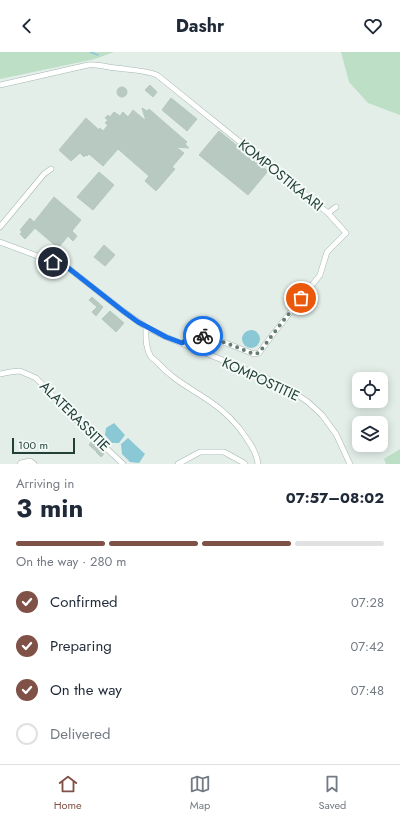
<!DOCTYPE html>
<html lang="en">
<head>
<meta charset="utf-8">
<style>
	:root { --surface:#fff; --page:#f6f6f7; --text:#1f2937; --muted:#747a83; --line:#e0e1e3; --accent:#805146 }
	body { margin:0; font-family:Jost,sans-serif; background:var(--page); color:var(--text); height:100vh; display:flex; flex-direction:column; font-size:15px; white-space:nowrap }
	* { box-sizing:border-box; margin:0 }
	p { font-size:13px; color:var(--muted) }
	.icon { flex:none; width:22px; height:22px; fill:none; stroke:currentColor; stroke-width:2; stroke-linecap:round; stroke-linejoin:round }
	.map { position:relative; height:412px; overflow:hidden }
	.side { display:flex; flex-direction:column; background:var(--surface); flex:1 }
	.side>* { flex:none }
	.tools { position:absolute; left:352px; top:320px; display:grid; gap:8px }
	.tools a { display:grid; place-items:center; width:36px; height:36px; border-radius:8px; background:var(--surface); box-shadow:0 2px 10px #0003; font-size:20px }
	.scale { position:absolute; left:12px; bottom:10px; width:63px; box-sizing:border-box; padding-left:4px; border:2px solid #224038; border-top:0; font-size:11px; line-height:14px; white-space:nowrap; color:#224038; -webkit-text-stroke:3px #f4faf7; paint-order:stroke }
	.pin { position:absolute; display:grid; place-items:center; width:34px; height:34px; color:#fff; margin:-17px; border:2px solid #fff; border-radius:50%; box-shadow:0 1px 4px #0007 }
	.courier { position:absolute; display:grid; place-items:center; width:40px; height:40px; margin:-20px; border:3px solid #1a73e8; border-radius:50%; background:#fff; color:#222; box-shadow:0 1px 5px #0007 }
	.head em { font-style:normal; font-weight:700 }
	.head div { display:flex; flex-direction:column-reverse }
	.head { display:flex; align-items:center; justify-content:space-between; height:68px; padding:0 16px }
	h1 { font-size:26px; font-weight:700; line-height:30px }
	.bar { display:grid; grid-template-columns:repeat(4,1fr); gap:6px 4px; align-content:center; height:48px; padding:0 16px }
	.bar i { height:5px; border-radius:3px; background:var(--line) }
	.bar .active { background:var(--accent) }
	.bar p { grid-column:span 4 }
	ol { padding:0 16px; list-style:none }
	li { display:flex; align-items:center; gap:12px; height:44px }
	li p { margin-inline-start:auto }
	li .icon { padding:4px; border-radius:50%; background:var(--accent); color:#fff; stroke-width:4 }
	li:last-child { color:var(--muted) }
	li i { width:22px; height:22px; border:2px solid var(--line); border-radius:50% }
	header { display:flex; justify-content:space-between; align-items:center; height:52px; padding:0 16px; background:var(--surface); font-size:18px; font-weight:700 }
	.menu { display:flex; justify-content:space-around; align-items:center; height:56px; border-top:1px solid var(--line); background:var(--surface); font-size:11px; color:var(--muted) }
	.menu a { display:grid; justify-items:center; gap:2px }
	.menu .active { color:var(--accent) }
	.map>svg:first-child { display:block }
</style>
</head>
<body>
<header><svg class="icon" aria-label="back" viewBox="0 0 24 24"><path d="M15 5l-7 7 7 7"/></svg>Dashr<svg class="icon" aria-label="heart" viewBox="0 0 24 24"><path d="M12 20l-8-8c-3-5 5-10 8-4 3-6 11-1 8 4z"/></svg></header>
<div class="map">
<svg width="400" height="412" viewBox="0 0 400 412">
	<rect width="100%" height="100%" fill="#e3eee9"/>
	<!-- green -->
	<g fill="#bcdfc6">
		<polygon points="0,0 114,0 95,7 0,27"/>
		<polygon points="341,0 400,0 400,63 368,51 349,30"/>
		<polygon points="400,397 400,412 386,412 384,407"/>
	</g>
	<!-- water -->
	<g fill="#8ac8d5">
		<circle cx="251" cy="287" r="9"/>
		<polygon points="114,371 125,383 119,391 112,391 105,383 106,376"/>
		<polygon points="128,386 145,402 139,411 130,410 122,402 121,392"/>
	</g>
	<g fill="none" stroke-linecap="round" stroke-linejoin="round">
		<!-- stream -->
		<polyline stroke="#8ac8d5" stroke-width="1.5" points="90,0 98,3"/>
	</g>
	<!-- building -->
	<g fill="#b8c9c2" stroke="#b5c8c0">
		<polygon points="150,33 157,40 153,45 145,38"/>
		<circle cx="122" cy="40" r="5"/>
		<polygon points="171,46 197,67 187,79 162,58"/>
		<polygon points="142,56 147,59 149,57 187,90 185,92 189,96 176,95 184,101 172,115 175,117 156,139 145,129 149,124 118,97 103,114 89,102 87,104 86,103 84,105 80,101 71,109 59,98 86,66 99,78 100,76 103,79 108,73 105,71 108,68 105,66 108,63 110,65 114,60 120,64 123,60 128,65 133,58 146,69"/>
		<polygon points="219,79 268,119 248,143 199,103"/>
		<polygon points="99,120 114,133 93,158 77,145"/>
		<polygon points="54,145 81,168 72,179 77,184 73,189 68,184 58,196 35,176 25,187 20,182 22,180 20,178 30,166 34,170"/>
		<polygon points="104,193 115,203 105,214 94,205"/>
		<polygon points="92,245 103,255 96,264 92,260 97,255 89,248"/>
		<polygon points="110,259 124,271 116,280 102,267"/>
		<polygon points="92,389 104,402 101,405 96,400 97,400 89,393"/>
	</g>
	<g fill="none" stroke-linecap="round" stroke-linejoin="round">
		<!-- minor casing -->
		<g stroke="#a5b6b0" stroke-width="6">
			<g id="minor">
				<path d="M0,33L88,13C98,12 106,15 116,16C130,18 144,18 157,23L328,161L346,181L327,200L320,223L270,286L259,301L254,302L226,291L200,283L191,286L182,291"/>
				<polyline points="328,161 336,155"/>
				<polyline points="0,175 44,122 51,117"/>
				<polyline points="0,190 67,215 123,259 146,275 166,285 276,330 299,344 308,350 322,363 336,382 350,412"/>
				<path d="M146,275C146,285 145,295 151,305C153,307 156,309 158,311C172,327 190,336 208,348C223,358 237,371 247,387C252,394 257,403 258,412"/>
				<polyline points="0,322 10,320 20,319 36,326 67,359 123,412"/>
				<polyline points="20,412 21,411 30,409 34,412"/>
				<polyline points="178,412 200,400 224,400 244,411 245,412"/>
			</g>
		</g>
		<!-- minor -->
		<use href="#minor" stroke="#fff" stroke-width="5"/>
	</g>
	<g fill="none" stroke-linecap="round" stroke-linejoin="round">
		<!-- done -->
		<polyline stroke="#667d76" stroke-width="4" stroke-dasharray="0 7.2" points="203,284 226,291 254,302 259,301 270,286 301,246"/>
		<!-- route -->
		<path stroke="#1a73e8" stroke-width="5" d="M53,210L67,215L123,259L138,270L166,285L182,291C188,287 195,283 203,284"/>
	</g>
	<g text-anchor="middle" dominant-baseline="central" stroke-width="4" stroke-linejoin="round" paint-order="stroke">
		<!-- street labels -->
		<g font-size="14" fill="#224038" stroke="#f4faf7">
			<text transform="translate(281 123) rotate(39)">KOMPOSTIKAARI</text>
			<text transform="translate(261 327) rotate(25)">KOMPOSTITIE</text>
			<text transform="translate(75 364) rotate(45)">ALATERASSITIE</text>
		</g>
	</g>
</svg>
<div class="tools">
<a><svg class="icon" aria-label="locate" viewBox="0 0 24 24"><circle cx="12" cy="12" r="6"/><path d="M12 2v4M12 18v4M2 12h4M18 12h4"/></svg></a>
<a><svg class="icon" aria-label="layers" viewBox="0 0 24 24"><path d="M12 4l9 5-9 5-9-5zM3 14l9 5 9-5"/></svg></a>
</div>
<div class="scale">100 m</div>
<div class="pin" style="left:301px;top:246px;background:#ea580c"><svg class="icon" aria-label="bag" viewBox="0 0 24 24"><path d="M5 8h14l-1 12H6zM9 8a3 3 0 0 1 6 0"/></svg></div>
<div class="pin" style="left:53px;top:210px;background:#1f2937"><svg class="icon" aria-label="home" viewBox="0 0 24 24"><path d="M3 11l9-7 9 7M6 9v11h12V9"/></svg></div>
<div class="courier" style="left:203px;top:284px"><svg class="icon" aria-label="bike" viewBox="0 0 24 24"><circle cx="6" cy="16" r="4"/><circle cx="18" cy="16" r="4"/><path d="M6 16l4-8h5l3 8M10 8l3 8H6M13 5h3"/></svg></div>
</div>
<section class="side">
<div class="head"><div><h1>3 min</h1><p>Arriving in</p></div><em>07:57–08:02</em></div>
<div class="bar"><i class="active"></i><i class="active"></i><i class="active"></i><i></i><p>On the way · 280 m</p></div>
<ol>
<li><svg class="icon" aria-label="check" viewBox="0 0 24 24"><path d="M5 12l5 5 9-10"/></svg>Confirmed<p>07:28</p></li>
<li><svg class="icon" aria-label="check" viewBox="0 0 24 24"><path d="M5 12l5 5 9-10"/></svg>Preparing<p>07:42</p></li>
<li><svg class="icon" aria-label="check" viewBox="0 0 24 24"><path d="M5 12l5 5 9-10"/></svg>On the way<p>07:48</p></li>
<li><i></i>Delivered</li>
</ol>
</section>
<nav class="menu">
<a class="active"><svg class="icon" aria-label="home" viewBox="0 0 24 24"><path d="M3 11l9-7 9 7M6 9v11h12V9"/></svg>Home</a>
<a><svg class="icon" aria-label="map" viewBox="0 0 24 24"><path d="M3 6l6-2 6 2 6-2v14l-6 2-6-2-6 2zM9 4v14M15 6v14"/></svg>Map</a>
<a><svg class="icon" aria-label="saved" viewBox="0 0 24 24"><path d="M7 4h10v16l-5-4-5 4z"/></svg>Saved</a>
</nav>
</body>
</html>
